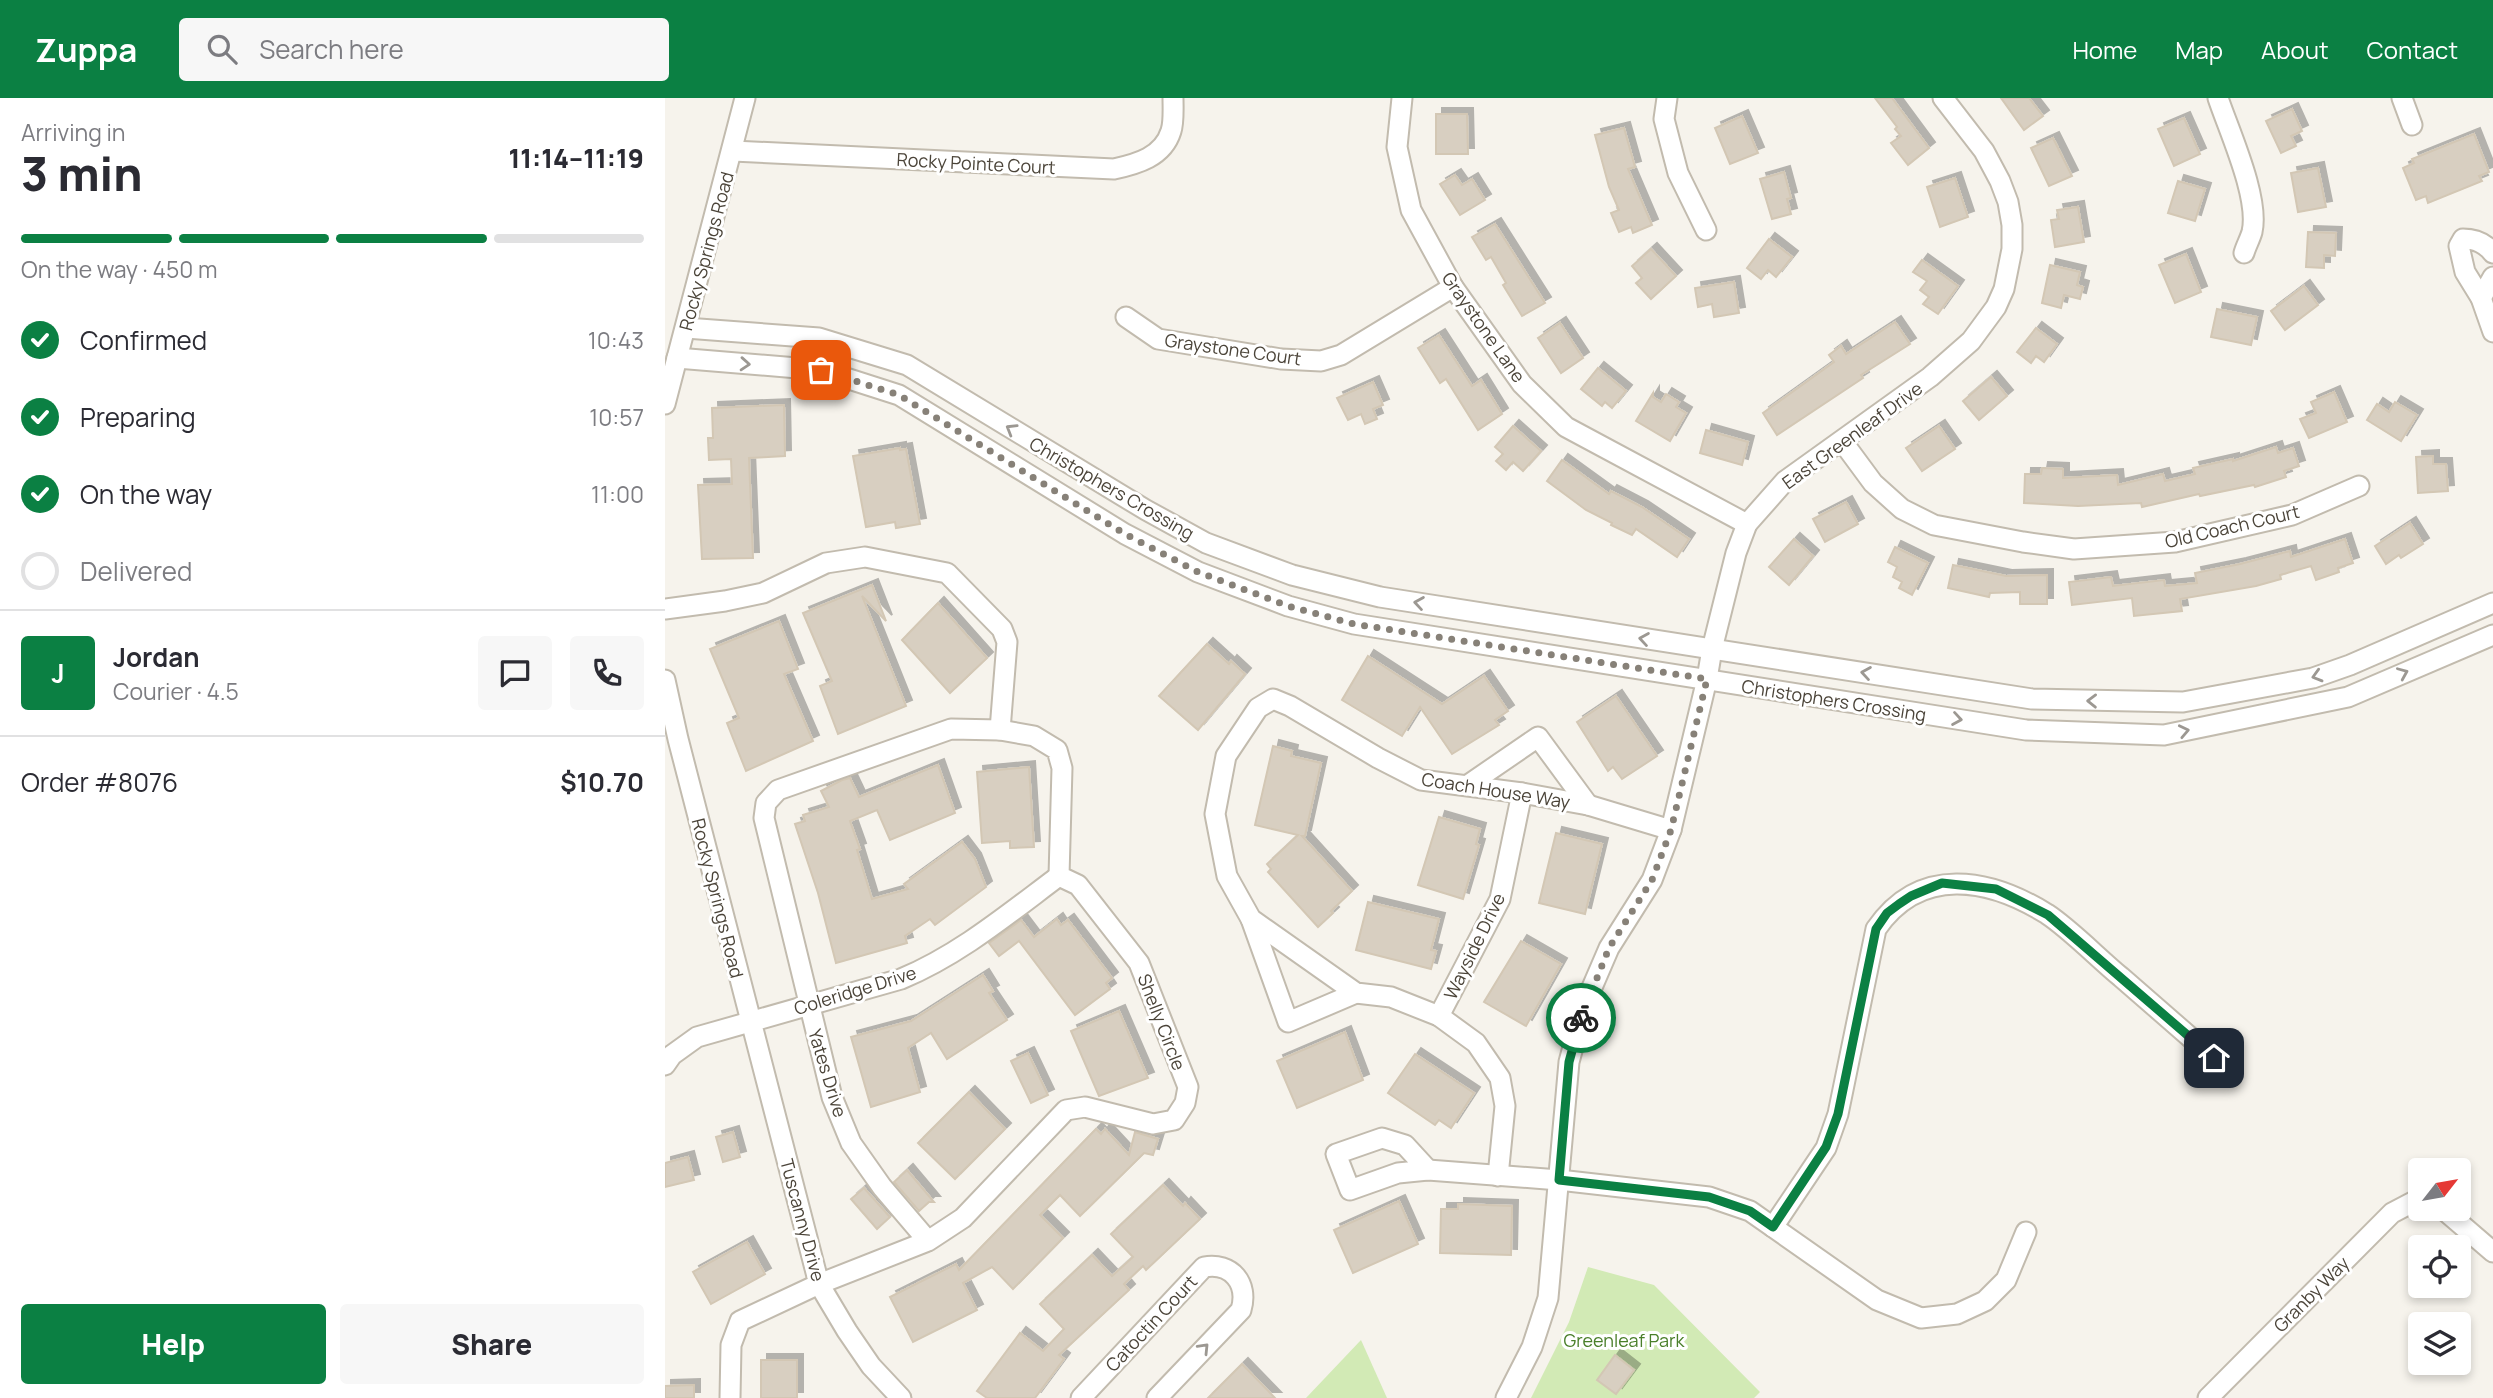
<!DOCTYPE html>
<html lang="en">
<head>
<meta charset="utf-8">
<style>
	:root { --surface:#fff; --page:#f7f7f7; --text:#2b2b33; --muted:#7c7c81; --line:#e1e1e2; --accent:#0b8043 }
	body { margin:0; font-family:Manrope,sans-serif; background:var(--page); color:var(--text); height:100vh; display:flex; flex-direction:column; font-size:26px; white-space:nowrap }
	* { box-sizing:border-box; margin:0 }
	p { font-size:23px; color:var(--muted) }
	.icon { flex:none; width:38px; height:38px; fill:none; stroke:currentColor; stroke-width:2; stroke-linecap:round; stroke-linejoin:round }
	.map { position:relative; flex:1; overflow:hidden }
	.sheet { display:flex; flex-direction:column; background:var(--surface); width:665px }
	.sheet>* { flex:none }
	.needle { width:46px; rotate:59deg }
	.buttons { position:absolute; left:1743px; top:1060px; display:grid; gap:14px }
	.buttons a { display:grid; place-items:center; width:63px; height:63px; border-radius:7px; background:var(--surface); box-shadow:0 4px 10px #0003; font-size:35px }
	.pin { position:absolute; display:grid; place-items:center; width:60px; height:60px; color:#fff; margin:-30px; border-radius:14px; box-shadow:0 4px 10px #0006 }
	.courier { position:absolute; display:grid; place-items:center; width:70px; height:70px; margin:-35px; border:5px solid #0b8043; border-radius:50%; background:#fff; color:#222; box-shadow:0 2px 9px #0007 }
	.headline em { font-style:normal; font-weight:800 }
	.headline div { display:flex; flex-direction:column-reverse }
	.headline { display:flex; align-items:center; justify-content:space-between; height:119px; padding:0 21px }
	h1 { font-size:46px; font-weight:800; line-height:52px }
	.bar { display:grid; grid-template-columns:repeat(4,1fr); gap:10px 7px; align-content:center; height:84px; padding:0 21px }
	.bar i { height:9px; border-radius:5px; background:var(--line) }
	.bar .active { background:var(--accent) }
	.bar p { grid-column:span 4 }
	.line { display:flex; align-items:center; gap:18px; padding:0 21px; border-top:2px solid var(--line) }
	.line div { flex:1 }
	.round { display:grid; place-items:center; flex:none; width:74px; height:74px; border-radius:7px; background:var(--page) }
	ol { padding:0 21px; list-style:none }
	li { display:flex; align-items:center; gap:21px; height:77px }
	li p { margin-inline-start:auto }
	li .icon { padding:7px; border-radius:50%; background:var(--accent); color:#fff; stroke-width:4 }
	li:last-child { color:var(--muted) }
	li i { width:38px; height:38px; border:4px solid var(--line); border-radius:50% }
	.button { display:flex; gap:14px; margin-top:auto; padding:14px 21px }
	.button a { flex:1; height:80px; border-radius:7px; background:var(--accent); color:#fff; font-size:28px; font-weight:800; line-height:80px; text-align:center }
	.button a+a { background:var(--page); color:var(--text) }
	header { display:flex; align-items:center; gap:42px; box-sizing:border-box; height:98px; padding:0 35px; background:var(--accent); color:#fff }
	header strong { font-size:33px }
	nav { display:flex; gap:38px; margin-inline-start:auto; font-size:24px }
	.search { width:490px; height:63px; background:var(--page); display:flex; align-items:center; gap:18px; box-sizing:border-box; padding:0 24px; border-radius:7px; color:var(--muted); font-size:26px }
	main { display:flex; flex:1; min-height:0 }
	.map>svg:first-child { display:block }
</style>
</head>
<body>
<header>
<strong>Zuppa</strong>
<div class="search"><svg class="icon" aria-label="search" viewBox="0 0 24 24"><circle cx="10" cy="10" r="6"/><path d="M15 15l6 6"/></svg>Search here</div>
<nav><a>Home</a><a>Map</a><a>About</a><a>Contact</a></nav>
</header>
<main>
<section class="sheet">
<div class="headline"><div><h1>3 min</h1><p>Arriving in</p></div><em>11:14–11:19</em></div>
<div class="bar"><i class="active"></i><i class="active"></i><i class="active"></i><i></i><p>On the way · 450 m</p></div>
<ol>
<li><svg class="icon" aria-label="check" viewBox="0 0 24 24"><path d="M5 12l5 5 9-10"/></svg>Confirmed<p>10:43</p></li>
<li><svg class="icon" aria-label="check" viewBox="0 0 24 24"><path d="M5 12l5 5 9-10"/></svg>Preparing<p>10:57</p></li>
<li><svg class="icon" aria-label="check" viewBox="0 0 24 24"><path d="M5 12l5 5 9-10"/></svg>On the way<p>11:00</p></li>
<li><i></i>Delivered</li>
</ol>
<div class="line" style="height:126px"><b class="round" style="background:var(--accent);color:#fff">J</b><div><b>Jordan</b><p>Courier · 4.5</p></div><a class="round"><svg class="icon" aria-label="chat" viewBox="0 0 24 24"><path d="M4 5h16v11H9l-5 4z"/></svg></a><a class="round"><svg class="icon" aria-label="phone" viewBox="0 0 24 24"><path d="M5 4h4l2 5-3 2q2 4 5 5l2-3 5 2v4C11 20 4 13 5 4z"/></svg></a></div>
<div class="line" style="height:91px"><div>Order #8076</div><b>$10.70</b></div>
<div class="button"><a>Help</a><a>Share</a></div>
</section>
<div class="map">
<svg width="1828" height="1300" viewBox="0 0 1828 1300">
	<defs>
		<filter id="shadow"><feDropShadow dx="6" dy="-6" stdDeviation="0" flood-color="#0004"/></filter>
	</defs>
	<rect width="100%" height="100%" fill="#f6f3ec"/>
	<!-- green -->
	<g fill="#d2eab5">
		<polygon points="923,1169 989,1187 1095,1294 1089,1300 866,1300 904,1224"/>
		<polygon points="696,1242 722,1300 641,1300"/>
	</g>
	<!-- building -->
	<g fill="#d8cfc1" stroke="#d3c7b4" stroke-width="2" filter="url(#shadow)">
		<polygon points="1210,0 1227,0 1264,50 1243,67 1226,45 1236,38 1230,31 1232,29"/>
		<polygon points="1336,0 1364,0 1378,18 1359,32"/>
		<polygon points="1627,11 1637,33 1626,38 1631,48 1616,55 1601,23"/>
		<polygon points="771,16 802,16 803,56 771,56"/>
		<polygon points="1077,18 1093,55 1065,66 1050,30"/>
		<polygon points="1519,20 1535,56 1509,68 1493,31"/>
		<polygon points="959,30 970,69 963,71 987,127 968,135 966,129 954,134 946,115 954,112 944,89 930,37"/>
		<polygon points="1809,36 1824,74 1814,78 1817,83 1763,105 1761,98 1751,102 1738,70 1749,65 1747,61"/>
		<polygon points="1388,40 1407,78 1384,88 1366,50"/>
		<polygon points="1653,70 1661,109 1633,114 1626,75"/>
		<polygon points="1119,74 1126,100 1122,101 1126,116 1107,121 1095,81"/>
		<polygon points="790,77 797,87 807,81 820,102 795,117 775,86"/>
		<polygon points="1290,80 1303,119 1275,129 1262,89"/>
		<polygon points="1513,83 1540,91 1530,123 1503,115"/>
		<polygon points="1413,109 1419,144 1390,149 1386,122 1394,121 1392,112"/>
		<polygon points="830,126 880,205 857,218 838,187 841,185 826,159 821,162 807,139"/>
		<polygon points="1643,134 1671,135 1670,158 1659,157 1659,170 1641,169"/>
		<polygon points="1104,141 1127,159 1111,179 1103,172 1096,181 1082,170"/>
		<polygon points="986,151 1011,178 986,201 971,185 977,180 967,168"/>
		<polygon points="1521,156 1536,194 1510,205 1494,167"/>
		<polygon points="1257,162 1293,188 1273,216 1258,206 1264,199 1255,192 1262,183 1248,174"/>
		<polygon points="1385,167 1415,174 1412,187 1418,189 1415,201 1399,197 1396,210 1377,205"/>
		<polygon points="1069,184 1074,215 1049,219 1047,206 1033,209 1030,190"/>
		<polygon points="1639,188 1653,207 1620,232 1606,213"/>
		<polygon points="1552,211 1592,219 1586,247 1546,239"/>
		<polygon points="1230,224 1245,246 1196,277 1198,280 1112,337 1098,315 1169,264 1164,257 1176,248 1181,256"/>
		<polygon points="895,225 918,260 896,275 873,240"/>
		<polygon points="1371,230 1392,246 1379,264 1371,258 1366,265 1352,254"/>
		<polygon points="774,237 807,288 816,282 837,316 813,332 781,281 775,285 753,250"/>
		<polygon points="933,270 961,293 947,310 940,304 937,308 916,291"/>
		<polygon points="1326,279 1342,298 1314,322 1298,303"/>
		<polygon points="708,284 718,307 708,311 712,321 700,326 696,316 683,322 672,300"/>
		<polygon points="1669,294 1682,324 1644,340 1635,321 1651,315 1646,304"/>
		<polygon points="988,295 988,299 996,304 1001,296 1014,304 1011,309 1021,315 1005,343 971,323"/>
		<polygon points="1730,304 1752,317 1736,343 1702,322 1712,306 1724,314"/>
		<polygon points="119,307 120,358 84,360 88,460 37,461 33,387 67,386 66,361 44,362 43,340 48,340 47,310"/>
		<polygon points="848,328 876,353 858,373 848,364 841,372 831,363 838,356 830,349"/>
		<polygon points="1274,328 1290,351 1257,373 1241,350"/>
		<polygon points="1041,332 1083,344 1077,367 1035,355"/>
		<polygon points="1611,349 1613,355 1628,350 1634,368 1619,373 1621,379 1590,389 1589,387 1535,398 1534,396 1477,409 1476,405 1413,408 1359,405 1360,376 1376,376 1377,370 1398,371 1398,380 1452,377 1453,387 1498,376 1500,383 1530,376 1528,370 1568,361 1568,363"/>
		<polygon points="235,350 235,352 241,351 255,426 231,430 230,424 201,429 188,358"/>
		<polygon points="1768,358 1768,366 1781,366 1783,393 1753,395 1751,359"/>
		<polygon points="897,362 944,396 946,393 977,409 1024,441 1012,459 971,431 967,437 946,427 947,425 921,412 882,383"/>
		<polygon points="1181,404 1193,426 1160,444 1148,421"/>
		<polygon points="1745,425 1758,446 1736,460 1734,457 1721,466 1710,448"/>
		<polygon points="1129,441 1148,458 1124,487 1104,469"/>
		<polygon points="1680,441 1688,465 1673,470 1674,474 1651,482 1646,468 1615,477 1616,481 1591,488 1515,501 1517,513 1469,518 1467,500 1407,507 1404,484 1446,479 1448,488 1499,482 1500,488 1532,485 1530,475 1575,466 1625,453 1626,459"/>
		<polygon points="1230,449 1263,465 1247,497 1234,490 1237,484 1228,479 1232,469 1223,464"/>
		<polygon points="1288,467 1341,478 1382,477 1382,506 1355,506 1355,494 1325,495 1324,499 1283,490"/>
		<polygon points="207,487 221,523 197,498 241,608 173,636 155,588 167,583 138,515"/>
		<polygon points="273,505 322,560 285,595 237,542"/>
		<polygon points="114,523 133,571 119,576 148,643 81,673 62,625 74,620 45,551"/>
		<polygon points="542,546 564,566 566,563 580,576 533,632 494,598"/>
		<polygon points="703,558 777,606 819,578 843,613 830,622 834,627 787,656 755,609 737,638 677,602"/>
		<polygon points="951,598 992,658 957,681 948,669 943,673 912,624"/>
		<polygon points="608,648 627,653 626,658 656,665 640,738 637,738 687,793 666,813 668,815 653,829 603,774 606,771 602,766 633,737 590,727"/>
		<polygon points="273,667 290,715 225,742 212,712 185,723 195,751 192,752 207,801 243,791 239,786 297,744 310,761 321,789 270,827 265,821 240,838 242,845 171,865 153,795 130,726 140,723 138,717 164,709 156,693 177,682 185,680 194,699"/>
		<polygon points="364,669 369,749 345,750 345,743 317,745 312,674"/>
		<polygon points="774,719 815,731 811,746 814,747 798,801 753,787"/>
		<polygon points="891,735 937,746 920,816 874,805"/>
		<polygon points="703,804 774,821 766,852 771,853 766,871 691,852"/>
		<polygon points="392,821 396,827 403,822 447,880 441,885 445,891 410,917 354,843 334,858 324,845 356,822 369,839"/>
		<polygon points="856,843 896,866 861,928 819,904"/>
		<polygon points="318,877 328,893 324,895 342,922 282,961 266,935 243,950 255,994 206,1009 186,939 246,923"/>
		<polygon points="454,913 483,980 434,998 406,933"/>
		<polygon points="680,934 698,982 632,1010 612,963"/>
		<polygon points="363,955 383,997 366,1005 346,963"/>
		<polygon points="750,956 809,995 786,1030 774,1022 770,1027 723,995"/>
		<polygon points="304,994 340,1031 290,1081 253,1045"/>
		<polygon points="431,1031 436,1036 440,1031 464,1057 470,1034 493,1041 488,1057 479,1055 415,1118 395,1097 375,1117 398,1140 348,1191 327,1169 298,1185 312,1212 248,1244 225,1199 291,1166 294,1172"/>
		<polygon points="68,1034 75,1059 58,1064 51,1039"/>
		<polygon points="23,1059 29,1082 0,1089 0,1065"/>
		<polygon points="242,1072 269,1104 264,1104 254,1113 229,1084"/>
		<polygon points="498,1087 518,1108 520,1105 535,1121 481,1172 478,1168 459,1186 464,1192 394,1257 399,1261 370,1300 322,1300 312,1293 355,1235 378,1253 399,1231 375,1206 427,1157 447,1178 468,1159 446,1136"/>
		<polygon points="199,1090 225,1119 212,1131 186,1101"/>
		<polygon points="734,1103 753,1146 688,1175 669,1132"/>
		<polygon points="793,1106 847,1108 846,1157 775,1155 776,1111 793,1111"/>
		<polygon points="82,1144 100,1176 46,1206 28,1174"/>
		<polygon points="950,1257 969,1272 951,1296 932,1282"/>
		<rect x="96" y="1262" width="36" height="38"/>
		<polygon points="577,1266 610,1300 543,1300"/>
		<polygon points="29,1287 29,1300 0,1300 0,1288"/>
	</g>
	<g fill="none" stroke-linecap="round" stroke-linejoin="round">
		<!-- minor casing -->
		<g stroke="#c2bbae" stroke-width="23">
			<g id="minor">
				<polyline points="737,0 732,49 746,112 788,189 857,286 901,329 1082,426"/>
				<polyline points="1002,0 999,21 1013,75 1041,132"/>
				<path d="M1553,0C1564,33 1595,100 1587,134C1585,141 1581,148 1579,155"/>
				<polyline points="1737,0 1747,27"/>
				<path d="M68,53L449,71C472,66 498,59 506,33C509,24 508,10 508,0"/>
				<path d="M1828,155C1820,145 1811,141 1798,141L1794,148L1800,174L1816,200L1828,234"/>
				<polyline points="1816,200 1828,179"/>
				<polyline points="461,219 493,241 616,261 656,263 676,257 788,189"/>
				<polyline points="21,230 154,240 242,267 481,412 541,445 627,477 715,499 1367,601 1518,604 1648,580 1685,567 1828,505"/>
				<polyline points="12,260 156,272 234,297 460,436 533,474 623,508 689,526 1361,632 1499,637 1683,599 1828,537"/>
				<polyline points="0,306 80,0"/>
				<polyline points="1177,343 1208,385 1237,411 1269,427 1358,444 1409,451 1510,444 1627,417 1694,388"/>
				<polyline points="0,511 60,503 98,495 161,465 200,459 282,475 337,531 342,544 335,632"/>
				<polyline points="0,582 13,641 154,1186 182,1233 206,1268 236,1300"/>
				<polyline points="803,687 873,639 923,707"/>
				<polyline points="586,821 623,924 691,895"/>
				<polyline points="774,918 835,801 857,695"/>
				<path d="M0,967L7,957L32,939L236,881C294,857 343,816 394,778"/>
				<polygon points="717,1040 740,1047 763,1072 733,1075 685,1092 671,1056"/>
				<polyline points="763,1072 894,1082 1044,1099 1085,1113 1212,1202 1256,1220 1292,1216 1320,1203 1341,1182 1361,1134"/>
				<polyline points="833,1078 840,1008 835,980 811,945 774,918 726,899 691,895 586,821 562,778 550,716 561,658 593,610 608,601 625,608 713,660 756,682 857,695 923,707 1006,732"/>
				<polyline points="1778,1111 1828,1154"/>
				<path d="M1108,1129L1161,1050L1173,1016L1211,831C1255,767 1324,780 1382,816C1405,831 1434,861 1456,879C1487,906 1518,933 1549,960"/>
				<polyline points="65,1300 66,1247 75,1223 154,1186 263,1143 298,1120 401,1012 420,1009 488,1026 509,1022 520,1005 523,989 474,865 413,787 394,778 397,670 392,652 369,638 335,632 286,631 113,692 101,705 99,720 167,999 186,1045 217,1089 263,1143"/>
				<path d="M416,1300L539,1169C566,1164 584,1185 576,1212L492,1300"/>
				<polyline points="841,1300 867,1249 883,1200 904,964 919,908 944,850 987,782 1006,732 1042,581 1047,551 1071,455 1082,426 1120,383 1265,279 1306,243 1331,209 1339,191 1347,151 1347,127 1343,104 1335,83 1319,53 1278,0"/>
				<polyline points="1543,1300 1727,1115 1748,1104 1755,1105"/>
			</g>
		</g>
		<!-- minor -->
		<use href="#minor" stroke="#fff" stroke-width="19"/>
	</g>
	<!-- one-way arrows -->
	<defs><path id="oneway-chevron" d="M-2-3.5L2.5 0L-2 3.5" fill="none" stroke-width="1.6" stroke-linecap="round" stroke-linejoin="round" transform="scale(1.75)"/></defs>
	<g stroke="#9c9892">
		<use href="#oneway-chevron" transform="translate(80 266) rotate(4)"/>
		<use href="#oneway-chevron" transform="translate(346 331) rotate(-149)"/>
		<use href="#oneway-chevron" transform="translate(754 505) rotate(-171)"/>
		<use href="#oneway-chevron" transform="translate(979 541) rotate(-171)"/>
		<use href="#oneway-chevron" transform="translate(1201 575) rotate(-171)"/>
		<use href="#oneway-chevron" transform="translate(1738 575) rotate(-23)"/>
		<use href="#oneway-chevron" transform="translate(1652 578) rotate(164)"/>
		<use href="#oneway-chevron" transform="translate(1427 603) rotate(-179)"/>
		<use href="#oneway-chevron" transform="translate(1292 621) rotate(9)"/>
		<use href="#oneway-chevron" transform="translate(1519 633) rotate(-12)"/>
		<use href="#oneway-chevron" transform="translate(539 1250) rotate(-46)"/>
	</g>
	<g fill="none" stroke-linecap="round" stroke-linejoin="round">
		<!-- done -->
		<polyline stroke="#878178" stroke-width="7" stroke-dasharray="0 12.6" points="156,272 234,297 460,436 533,474 623,508 689,526 1042,581 1006,732 987,782 944,850 916,920"/>
		<!-- route -->
		<polyline stroke="#0b8043" stroke-width="9" points="916,920 904,964 894,1082 1044,1099 1085,1113 1108,1129 1161,1049 1173,1016 1211,831 1222,815 1234,806 1246,798 1277,785 1331,791 1383,817 1549,960"/>
	</g>
	<g text-anchor="middle" dominant-baseline="central" stroke-width="6" stroke-linejoin="round" paint-order="stroke">
		<!-- street labels -->
		<g font-size="18" fill="#4b4439" stroke="#fff">
			<text transform="translate(311 65) rotate(3)">Rocky Pointe Court</text>
			<text transform="translate(41 153) rotate(-75)">Rocky Springs Road</text>
			<text transform="translate(819 229) rotate(55)">Graystone Lane</text>
			<text transform="translate(568 251) rotate(8)">Graystone Court</text>
			<text transform="translate(1187 337) rotate(-36)">East Greenleaf Drive</text>
			<text transform="translate(447 390) rotate(30)">Christophers Crossing</text>
			<text transform="translate(1567 428) rotate(-13)">Old Coach Court</text>
			<text transform="translate(1169 602) rotate(9)">Christophers Crossing</text>
			<text transform="translate(831 692) rotate(9)">Coach House Way</text>
			<text transform="translate(53 800) rotate(76)">Rocky Springs Road</text>
			<text transform="translate(809 848) rotate(-64)">Wayside Drive</text>
			<text transform="translate(190 892) rotate(-17)">Coleridge Drive</text>
			<text transform="translate(497 924) rotate(69)">Shelly Circle</text>
			<text transform="translate(163 975) rotate(73)">Yates Drive</text>
			<text transform="translate(138 1122) rotate(75)">Tuscanny Drive</text>
			<text transform="translate(1646 1196) rotate(-45)">Granby Way</text>
			<text transform="translate(486 1225) rotate(-47)">Catoctin Court</text>
		</g>
		<!-- park labels -->
		<g font-size="18" fill="#4a7f2a" stroke="#fff">
			<text x="959" y="1242">Greenleaf Park</text>
		</g>
	</g>
</svg>
<div class="buttons">
<a><svg class="needle" viewBox="-14 -14 28 28"><path d="M0-13l5 13h-10z" fill="#e53935"/><path d="M0 13l5-13h-10z" fill="#7c7c81"/></svg></a>
<a><svg class="icon" aria-label="locate" viewBox="0 0 24 24"><circle cx="12" cy="12" r="6"/><path d="M12 2v4M12 18v4M2 12h4M18 12h4"/></svg></a>
<a><svg class="icon" aria-label="layers" viewBox="0 0 24 24"><path d="M12 4l9 5-9 5-9-5zM3 14l9 5 9-5"/></svg></a>
</div>
<div class="pin" style="left:156px;top:272px;background:#ea580c"><svg class="icon" aria-label="bag" viewBox="0 0 24 24"><path d="M5 8h14l-1 12H6zM9 8a3 3 0 0 1 6 0"/></svg></div>
<div class="pin" style="left:1549px;top:960px;background:#1f2937"><svg class="icon" aria-label="home" viewBox="0 0 24 24"><path d="M3 11l9-7 9 7M6 9v11h12V9"/></svg></div>
<div class="courier" style="left:916px;top:920px"><svg class="icon" aria-label="bike" viewBox="0 0 24 24"><circle cx="6" cy="16" r="4"/><circle cx="18" cy="16" r="4"/><path d="M6 16l4-8h5l3 8M10 8l3 8H6M13 5h3"/></svg></div>
</div>
</main>
</body>
</html>
